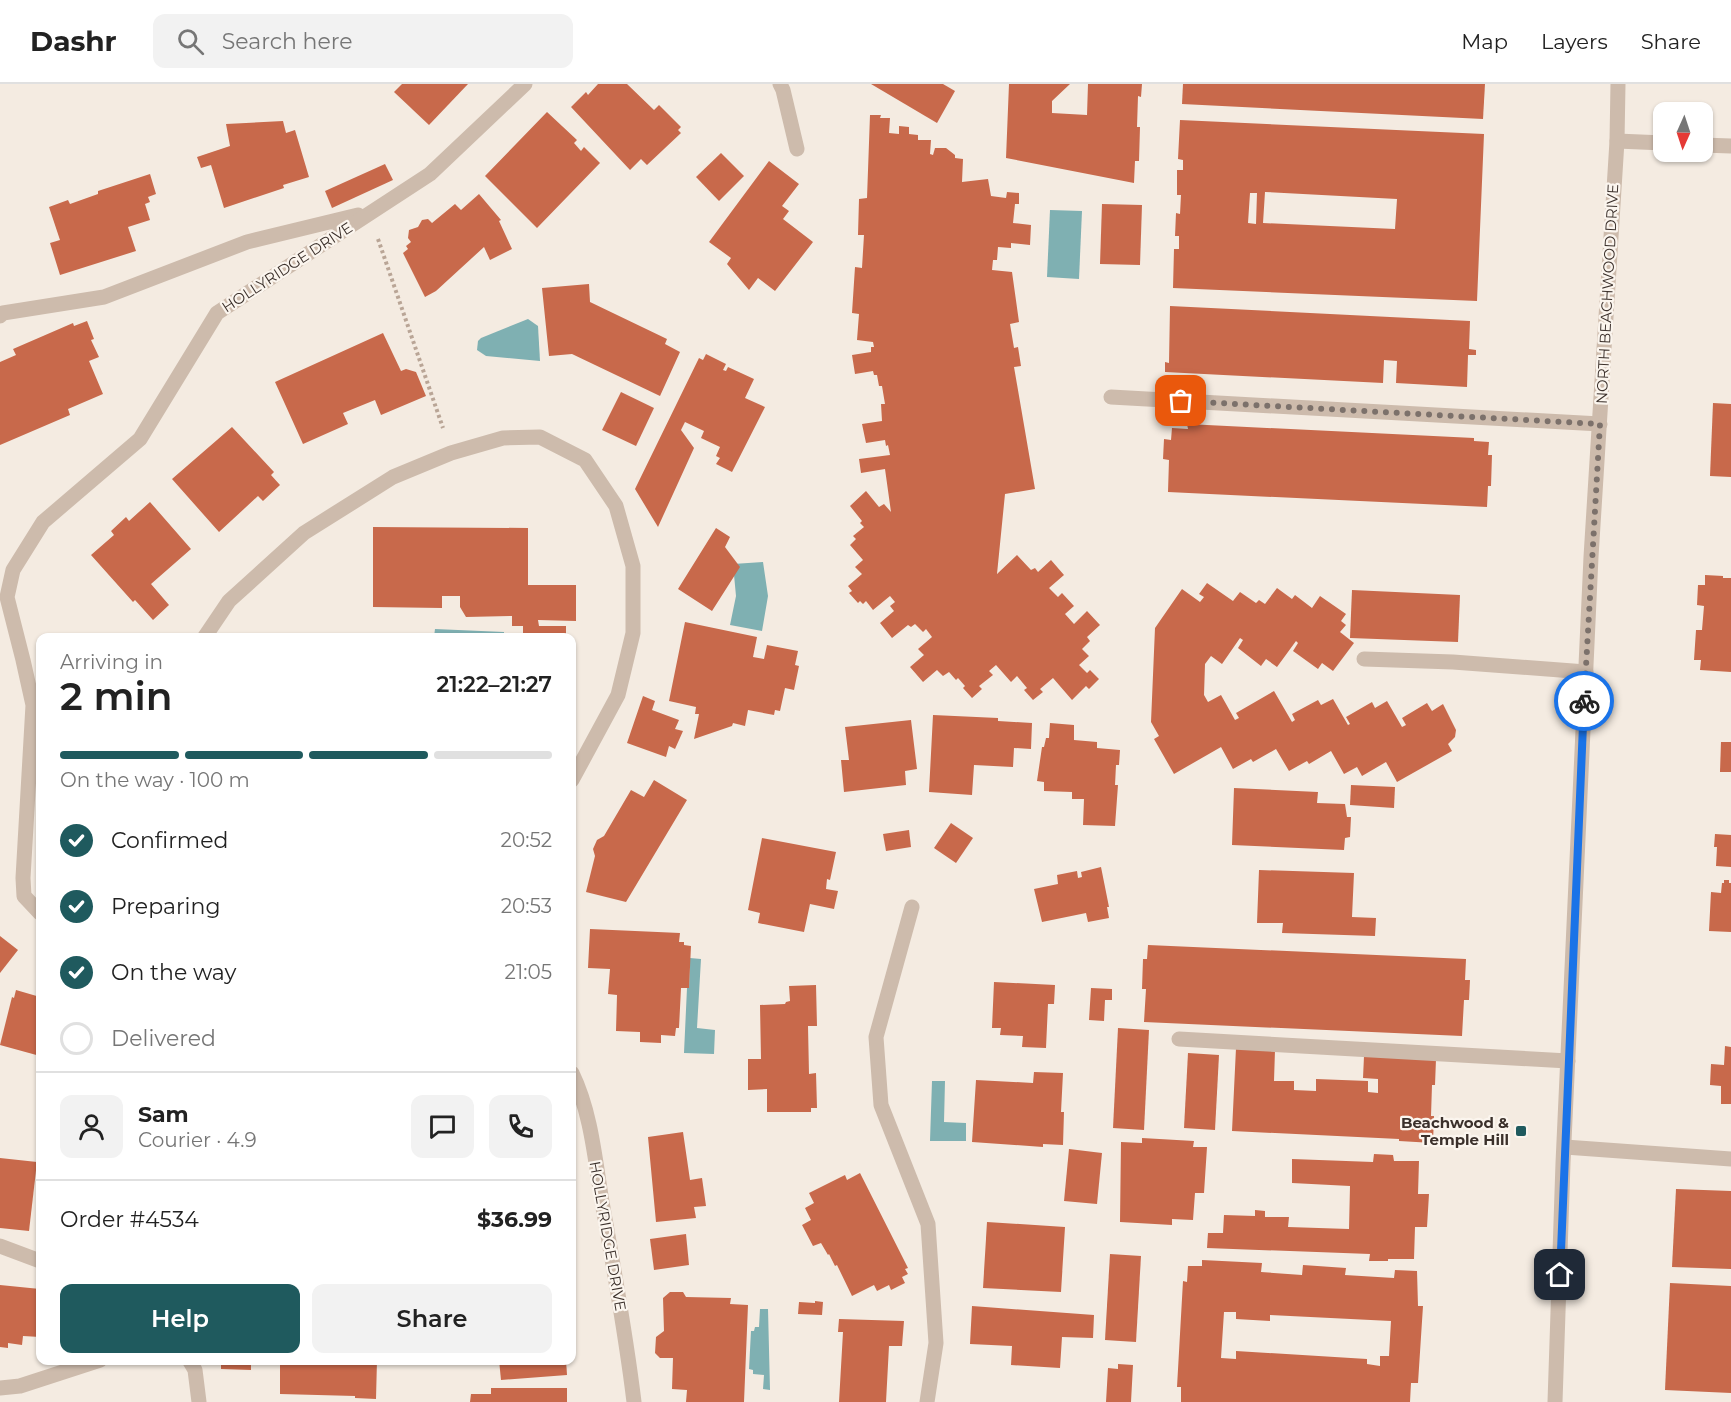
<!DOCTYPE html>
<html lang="en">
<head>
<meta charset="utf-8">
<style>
	:root { --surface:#fff; --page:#f2f2f2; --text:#222; --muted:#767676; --line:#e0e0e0; --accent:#1f5a5e }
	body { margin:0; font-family:Montserrat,sans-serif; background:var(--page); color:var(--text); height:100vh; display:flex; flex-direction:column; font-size:22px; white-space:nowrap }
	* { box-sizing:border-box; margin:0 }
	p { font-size:20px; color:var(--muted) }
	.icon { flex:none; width:33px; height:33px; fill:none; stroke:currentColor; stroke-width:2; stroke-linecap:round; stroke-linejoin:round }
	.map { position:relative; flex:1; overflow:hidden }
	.details { position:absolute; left:36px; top:549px; width:540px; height:732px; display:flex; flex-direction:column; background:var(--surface); border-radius:12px; box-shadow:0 2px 4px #0004 }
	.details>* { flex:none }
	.needle { width:39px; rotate:183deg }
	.fabs { position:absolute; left:1653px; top:18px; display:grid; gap:12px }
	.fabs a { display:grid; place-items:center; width:60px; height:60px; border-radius:12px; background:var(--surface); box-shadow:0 2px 4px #0004; font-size:30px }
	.pin { position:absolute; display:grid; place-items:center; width:51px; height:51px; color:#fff; margin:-26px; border-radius:12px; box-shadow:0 3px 9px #0006 }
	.courier { position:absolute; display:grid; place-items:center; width:60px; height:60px; margin:-30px; border:4px solid #1a73e8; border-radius:50%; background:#fff; color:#222; box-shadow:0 2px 8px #0007 }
	.overview em { font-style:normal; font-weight:600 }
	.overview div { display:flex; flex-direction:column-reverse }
	.overview { display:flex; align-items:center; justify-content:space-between; height:102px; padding:0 24px }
	h1 { font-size:39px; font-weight:600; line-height:45px }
	.bar { display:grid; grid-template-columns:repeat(4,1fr); gap:9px 6px; align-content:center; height:72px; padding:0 24px }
	.bar i { height:8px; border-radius:4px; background:var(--line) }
	.bar .selected { background:var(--accent) }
	.bar p { grid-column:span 4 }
	.line { display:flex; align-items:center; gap:15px; padding:0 24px; border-top:2px solid var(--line) }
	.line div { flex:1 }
	.round { display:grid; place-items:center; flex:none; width:63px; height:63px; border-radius:12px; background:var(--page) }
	ol { padding:0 24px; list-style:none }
	li { display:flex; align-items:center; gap:18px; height:66px }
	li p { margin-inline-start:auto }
	li .icon { padding:6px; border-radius:50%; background:var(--accent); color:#fff; stroke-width:4 }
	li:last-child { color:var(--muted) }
	li i { width:33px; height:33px; border:3px solid var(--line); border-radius:50% }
	.button { display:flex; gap:12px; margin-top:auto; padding:12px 24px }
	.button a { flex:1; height:69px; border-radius:12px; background:var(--accent); color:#fff; font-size:24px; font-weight:600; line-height:69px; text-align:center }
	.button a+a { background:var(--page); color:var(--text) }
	header { display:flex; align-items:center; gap:36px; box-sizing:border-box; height:84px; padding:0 30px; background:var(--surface); border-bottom:2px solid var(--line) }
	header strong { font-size:28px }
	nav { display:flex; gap:33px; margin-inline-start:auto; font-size:21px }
	.search { width:420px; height:54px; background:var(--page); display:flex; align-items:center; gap:15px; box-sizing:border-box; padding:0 21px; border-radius:12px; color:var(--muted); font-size:22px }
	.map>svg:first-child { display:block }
</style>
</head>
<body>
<header>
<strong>Dashr</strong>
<div class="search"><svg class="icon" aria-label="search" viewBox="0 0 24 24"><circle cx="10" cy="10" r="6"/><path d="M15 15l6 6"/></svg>Search here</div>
<nav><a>Map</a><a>Layers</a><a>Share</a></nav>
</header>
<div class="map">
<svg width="1731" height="1318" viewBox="0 0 1731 1318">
	<rect width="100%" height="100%" fill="#f4ebe1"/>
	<!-- water -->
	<g fill="#7fb0b2">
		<polygon points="1050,126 1082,127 1079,195 1047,193"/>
		<polygon points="528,235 538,242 540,277 486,272 477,266 478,257 481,254"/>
		<polygon points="763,478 768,512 762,547 730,541 736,512 733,480"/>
		<polygon points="435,545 504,548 504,553 434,553"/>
		<polygon points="690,874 701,875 697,944 715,946 714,970 684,969 687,904 689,904"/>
		<polygon points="932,997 945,997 944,1038 966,1039 966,1057 930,1057"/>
		<polygon points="760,1225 768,1225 770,1306 763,1305 764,1291 753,1290 753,1286 749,1285 751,1247 754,1247 755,1243 759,1243"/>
	</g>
	<!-- building -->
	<g fill="#c8694b" fill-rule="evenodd">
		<polygon points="402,0 468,0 429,41 394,8"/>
		<polygon points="598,0 627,0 654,26 659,21 681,43 678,46 681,49 647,81 641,75 630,86 571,23 586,8 588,11"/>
		<polygon points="871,0 943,0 955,7 937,39"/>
		<polygon points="1009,0 1070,0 1052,17 1052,29 1087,31 1088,0 1142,0 1141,13 1138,12 1137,43 1140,43 1139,77 1135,77 1134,99 1006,74"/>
		<polygon points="1183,0 1485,0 1483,35 1182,20"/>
		<polygon points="547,28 577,56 574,59 581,67 584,63 600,79 537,144 485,92"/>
		<polygon points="870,31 881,31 880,34 890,34 889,49 899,50 899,42 909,43 909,50 918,51 918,56 931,56 930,70 933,71 935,64 946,64 955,71 955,74 963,75 962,98 988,95 991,112 1006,114 1007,108 1019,109 1019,120 1015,120 1013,139 1031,141 1030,161 1011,159 1011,164 998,163 997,176 993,176 992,186 1012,188 1019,238 1010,240 1014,264 1018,263 1021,282 1014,283 1035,405 1005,410 997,490 1017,471 1031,486 1035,484 1038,488 1051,476 1064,491 1049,504 1058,513 1062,509 1074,522 1065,530 1074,540 1087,527 1100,541 1087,553 1090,557 1082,565 1089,572 1079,581 1087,589 1090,586 1099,595 1089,605 1086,602 1072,616 1053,594 1040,605 1043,608 1033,616 1024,606 1027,604 1017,592 1011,598 996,581 989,587 993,591 979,602 982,605 972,614 963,604 965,602 958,594 956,596 949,588 943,592 937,586 923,598 910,583 924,571 918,565 932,553 926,545 923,548 915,540 911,543 908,541 892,554 880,539 894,527 890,522 895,518 890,512 873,526 866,517 863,520 860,517 858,519 849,509 852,507 848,502 862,490 855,483 863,476 850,461 856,455 853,452 864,443 860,439 862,437 850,422 866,407 879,423 884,420 891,428 885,385 861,389 859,375 890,371 888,361 886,362 885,356 866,359 862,340 882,337 881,320 885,320 882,302 879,302 877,291 874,291 873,287 855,290 852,271 871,268 871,263 874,263 873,258 857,256 859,230 852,229 855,183 862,184 864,151 858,151 859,115 867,114"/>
		<path d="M1180,36L1484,50L1477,217L1173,204L1174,165H1179V152H1175L1176,129L1180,130L1181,111H1177V86H1183V76L1178,75ZM1265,108L1397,115L1395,145L1263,139ZM1250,109H1257L1256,140L1248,139Z"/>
		<polygon points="283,37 286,49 295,46 309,93 283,101 284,104 224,124 211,81 201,84 197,73 230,62 226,40"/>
		<polygon points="721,69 744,92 719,117 696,93"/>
		<polygon points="769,77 799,100 782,122 789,127 783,135 813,158 775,207 758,194 749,206 727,180 731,174 709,158"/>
		<polygon points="385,80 393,96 332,124 325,107"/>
		<polygon points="150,90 156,110 148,113 150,118 145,120 150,136 128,143 136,167 60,191 50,159 60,156 49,123 68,116 70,120 98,110 98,107"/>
		<polygon points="479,110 501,136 499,137 512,165 490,176 484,163 436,207 425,213 403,169 408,165 406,162 411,158 408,154 409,146 418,143 422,136 428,135 432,139 455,120 461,126"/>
		<polygon points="1102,120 1142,121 1140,181 1100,180"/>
		<polygon points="589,200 590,218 667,255 665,260 680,268 660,312 572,270 549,272 542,204"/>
		<polygon points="1170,222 1470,237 1469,265 1476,266 1476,271 1468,271 1467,303 1396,299 1397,277 1384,276 1383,299 1165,288 1165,278 1169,279"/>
		<polygon points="87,237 94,255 91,256 99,273 89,277 103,310 68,325 70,331 0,361 0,278 16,271 13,265 73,239 74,242"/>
		<polygon points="383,249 401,287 406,285 416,288 426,312 381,331 375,316 343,329 348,340 303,360 275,298"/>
		<polygon points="706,270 726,280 723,286 726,287 728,283 754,295 745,314 765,323 732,388 716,380 720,374 716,372 720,363 701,354 704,347 685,338 681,346 694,364 658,443 635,405 699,274 703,276"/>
		<polygon points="621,308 654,324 636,362 602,346"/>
		<polygon points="1713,319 1731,320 1731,393 1710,392"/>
		<polygon points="1187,340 1474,354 1474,357 1489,358 1488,371 1492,371 1491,402 1488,402 1487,423 1168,408 1169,376 1163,375 1164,355 1171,356 1172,344 1188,345"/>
		<polygon points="232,343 274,388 271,391 280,401 263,417 258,412 219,448 172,395"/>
		<polygon points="150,418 191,465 151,500 169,521 153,536 135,516 133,518 91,471 114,451 111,447 126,433 129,437"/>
		<polygon points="373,443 528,444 528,501 576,501 576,537 538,536 539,542 566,542 566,554 523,554 523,542 512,542 512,532 466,533 460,523 460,512 442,512 442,524 373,523"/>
		<polygon points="716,444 730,453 725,463 740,483 712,527 678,505"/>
		<polygon points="1705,491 1723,492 1723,494 1731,494 1731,588 1700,586 1701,576 1694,576 1696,546 1702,546 1704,522 1697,521 1698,501 1705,501"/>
		<polygon points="1207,499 1233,517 1240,508 1256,519 1259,516 1265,520 1277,504 1292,515 1295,511 1312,524 1320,512 1346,530 1341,537 1346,541 1340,548 1354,559 1333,587 1322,579 1318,585 1293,567 1298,559 1296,557 1277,583 1266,575 1261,582 1238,564 1243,556 1240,554 1222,580 1211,572 1205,580 1204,611 1208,618 1221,611 1235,636 1239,634 1236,629 1274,607 1292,638 1295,636 1292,630 1318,616 1321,621 1333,615 1348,641 1350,640 1346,633 1372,618 1375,624 1387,617 1402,643 1406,641 1402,634 1427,619 1432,627 1443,620 1456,646 1455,653 1448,660 1452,667 1397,698 1386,678 1362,692 1357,683 1344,690 1331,667 1309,680 1307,677 1289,687 1276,665 1253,678 1251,675 1233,685 1221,663 1174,690 1154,655 1159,652 1151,638 1155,544 1182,505 1200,518 1204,513 1199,510"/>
		<polygon points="1352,506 1460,511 1458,558 1350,554"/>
		<polygon points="685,538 757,553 753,573 764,575 767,561 798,567 795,581 799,582 794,606 785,604 780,627 775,626 774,631 748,626 745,642 733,639 732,642 694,655 699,630 695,630 696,623 669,617"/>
		<polygon points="643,612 655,617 652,626 679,636 675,645 683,647 675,665 669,662 666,673 627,659"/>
		<polygon points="933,631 998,634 998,637 1032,639 1031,665 1014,664 1013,683 974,681 972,711 929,708"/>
		<polygon points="911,636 917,685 905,687 906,701 844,708 841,676 849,676 845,643"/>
		<polygon points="1050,639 1074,641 1074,656 1097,658 1097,664 1120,666 1119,681 1116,681 1115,701 1118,701 1115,742 1083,741 1084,715 1072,715 1072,708 1044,707 1044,698 1037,697 1042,663 1044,663 1046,654 1049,654"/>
		<polygon points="1721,658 1731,658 1731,688 1720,688"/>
		<polygon points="654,696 687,716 626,818 586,808 595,772 593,765 597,756 604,752 631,706 644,713"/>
		<polygon points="1351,701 1395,703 1394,724 1350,721"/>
		<polygon points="1234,704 1318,708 1317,719 1345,720 1347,733 1351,733 1350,753 1345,754 1344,766 1232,761"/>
		<polygon points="951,739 973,754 956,779 934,764"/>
		<polygon points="909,746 911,763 886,767 883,750"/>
		<polygon points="1715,750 1731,751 1731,783 1716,782 1717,763 1714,763"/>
		<polygon points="762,754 836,768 830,796 827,795 826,805 838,807 834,825 810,820 804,848 758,839 760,829 748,826"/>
		<polygon points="1101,783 1109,823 1107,823 1109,834 1088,838 1086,829 1042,838 1034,805 1058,800 1057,791 1077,787 1078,794 1082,793 1081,788"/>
		<polygon points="1259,786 1354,789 1352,833 1376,834 1375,852 1282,849 1283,839 1257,839"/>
		<polygon points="1724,796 1729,796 1729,799 1731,799 1731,848 1709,847 1711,808 1721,809 1722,799 1724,799"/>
		<polygon points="590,845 680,849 679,858 684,858 684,861 691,862 689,904 681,904 679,944 676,944 675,952 661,951 661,959 640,958 640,948 616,947 617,911 608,910 610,885 588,884"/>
		<polygon points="0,852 18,866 0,889"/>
		<polygon points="1148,861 1466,875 1465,896 1470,896 1469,916 1464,916 1462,952 1144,938 1146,905 1142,905 1143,875 1147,875"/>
		<polygon points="994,898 1055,901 1054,920 1048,920 1046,964 1022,963 1023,952 1000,951 1001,944 992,944"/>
		<polygon points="816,901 817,942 808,942 809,990 816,989 817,1024 811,1024 811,1028 767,1028 767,1005 748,1006 748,975 761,975 760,921 785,920 786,918 790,917 789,902"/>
		<polygon points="1091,904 1112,905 1112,916 1105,916 1104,937 1089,936"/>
		<polygon points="16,906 40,913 40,972 0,961 12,913 14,914"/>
		<polygon points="1118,944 1149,946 1144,1046 1113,1044"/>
		<polygon points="1725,962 1731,963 1731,1020 1721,1020 1721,1002 1710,1001 1711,980 1724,981"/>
		<polygon points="1236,964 1275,966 1274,997 1294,997 1294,1006 1316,1007 1316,995 1368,997 1368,1008 1378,1009 1378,995 1363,994 1364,972 1436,975 1435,1001 1432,1001 1431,1032 1434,1032 1433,1059 1399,1057 1399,1055 1232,1047"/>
		<polygon points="1188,969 1219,971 1215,1046 1184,1044"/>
		<polygon points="1034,988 1063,989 1061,1028 1064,1028 1063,1061 1043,1060 1043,1063 972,1058 976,996 1033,999"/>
		<polygon points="683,1048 690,1096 702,1094 706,1122 694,1123 696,1134 656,1138 648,1053"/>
		<polygon points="1142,1054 1194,1057 1193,1063 1207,1063 1204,1109 1195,1109 1193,1136 1172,1135 1172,1141 1120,1138 1121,1058 1142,1059"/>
		<polygon points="1069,1065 1102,1069 1097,1120 1064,1117"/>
		<polygon points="1374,1070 1393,1071 1394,1077 1419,1077 1418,1110 1429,1110 1427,1143 1415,1143 1414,1175 1388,1175 1388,1177 1369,1177 1370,1170 1207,1164 1208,1149 1223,1149 1224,1131 1255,1132 1255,1126 1265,1127 1265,1133 1289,1133 1288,1143 1349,1145 1350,1102 1292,1099 1292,1075 1373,1078"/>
		<polygon points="0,1074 37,1078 29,1147 0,1144"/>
		<polygon points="860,1089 908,1184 905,1185 908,1190 902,1193 905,1199 891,1206 889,1201 877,1207 874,1201 852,1212 837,1181 835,1182 829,1170 828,1171 821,1159 813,1162 802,1141 811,1136 805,1124 814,1119 809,1109 845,1091 847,1096"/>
		<polygon points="1676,1105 1731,1107 1731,1185 1672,1183"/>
		<polygon points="987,1138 1065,1143 1061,1208 983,1204"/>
		<polygon points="686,1150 689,1181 654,1186 650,1155"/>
		<polygon points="1110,1170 1141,1172 1136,1258 1105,1256"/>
		<path d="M1202,1176L1262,1179L1261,1188L1302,1191L1303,1181L1346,1184L1345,1191L1394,1194L1395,1186L1417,1187L1418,1222H1423L1418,1299H1411L1410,1318H1181V1303H1177L1183,1197L1187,1198L1188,1182H1202ZM1224,1228H1236V1235L1270,1237V1231L1391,1237L1389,1272H1380V1282L1367,1280V1275L1236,1267V1275L1221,1274Z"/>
		<polygon points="1670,1199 1731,1202 1731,1309 1665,1306"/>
		<polygon points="0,1201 40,1205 40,1253 23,1252 22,1261 8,1259 8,1264 0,1263"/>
		<polygon points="670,1208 683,1208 686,1213 731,1214 730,1220 748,1221 744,1318 686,1318 687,1306 672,1305 673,1274 660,1274 655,1269 656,1253 664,1247 663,1214"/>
		<polygon points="815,1217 823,1218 822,1231 798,1230 799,1218 815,1219"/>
		<polygon points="972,1222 1094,1231 1093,1254 1062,1253 1060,1284 1011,1281 1012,1262 970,1260"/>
		<polygon points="839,1235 904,1237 902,1262 889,1262 886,1318 839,1318 843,1248 838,1248"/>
		<polygon points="221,1276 251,1276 251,1286 221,1285"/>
		<polygon points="315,1276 377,1276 376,1315 355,1314 355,1312 280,1310 280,1279 315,1280"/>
		<polygon points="499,1276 566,1276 567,1291 501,1296"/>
		<polygon points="1118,1280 1133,1281 1131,1318 1106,1318 1108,1284 1118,1285"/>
		<polygon points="491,1304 567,1304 567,1318 470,1318 471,1310 491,1310"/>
	</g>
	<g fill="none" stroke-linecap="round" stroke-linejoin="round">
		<!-- path -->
		<polyline stroke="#b9a596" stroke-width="4" stroke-dasharray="3 3" stroke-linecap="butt" points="378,155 443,344"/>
		<!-- minor -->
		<g stroke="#cdbbac" stroke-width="15">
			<polyline points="780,0 783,6 797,65"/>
			<polyline points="1617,57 1664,59"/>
			<polyline points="1702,61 1731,62"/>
			<polyline points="0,232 3,229 104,213 247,158 358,131"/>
			<polyline points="1111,313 1600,340"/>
			<polyline points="204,554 229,517 304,449 393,393 451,369 503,354 540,353 585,376 616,422 633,482 633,549 618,611 572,696"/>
			<polyline points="1364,575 1453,578 1586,588"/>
			<polyline points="912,823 876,953 881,1021 928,1140 936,1259 927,1318"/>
			<polyline points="40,829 24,812 23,794 33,621 23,576 7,513 13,486 43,438 140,355 217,229 430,90 525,0"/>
			<polyline points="1179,955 1568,977"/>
			<path d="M572,989C591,1028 595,1075 602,1118C614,1185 626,1251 634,1318"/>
			<polyline points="1565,1063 1731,1075"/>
			<polyline points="0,1162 40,1177"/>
			<polyline points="189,1276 195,1286 199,1318"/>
			<polyline points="0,1304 20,1302 100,1276"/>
			<polyline points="1555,1318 1563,1079 1591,473 1617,57 1618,0"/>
		</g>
	</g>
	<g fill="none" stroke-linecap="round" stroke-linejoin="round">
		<!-- done -->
		<polyline stroke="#7c716b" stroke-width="6" stroke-dasharray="0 10.8" points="1181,317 1600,340 1584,617"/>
		<!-- route -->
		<polyline stroke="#1a73e8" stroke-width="8" points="1560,1191 1584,617"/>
	</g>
	<!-- markers -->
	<rect fill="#1f5a5e" stroke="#fbf5ee" stroke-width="2" x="1515" y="1041" width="12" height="12" rx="3"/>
	<g text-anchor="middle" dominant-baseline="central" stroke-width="4.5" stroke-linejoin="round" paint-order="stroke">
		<!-- street labels -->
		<g font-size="15" fill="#3b302b" stroke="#fbf5ee">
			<text transform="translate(287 183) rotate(-33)">HOLLYRIDGE DRIVE</text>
			<text transform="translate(1607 210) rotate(-87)">NORTH BEACHWOOD DRIVE</text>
			<text transform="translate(608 1152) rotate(80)">HOLLYRIDGE DRIVE</text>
		</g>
		<!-- poi labels -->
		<g font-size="15" font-weight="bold" fill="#3b302b" stroke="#fbf5ee" text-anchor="end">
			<text x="1509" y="1038">Beachwood &amp;<tspan x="1509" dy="17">Temple Hill</tspan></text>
		</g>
	</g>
</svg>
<div class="fabs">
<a><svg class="needle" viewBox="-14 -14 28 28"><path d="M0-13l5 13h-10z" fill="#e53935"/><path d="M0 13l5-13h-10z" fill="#767676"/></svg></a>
</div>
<div class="pin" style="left:1181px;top:317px;background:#ea580c"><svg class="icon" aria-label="bag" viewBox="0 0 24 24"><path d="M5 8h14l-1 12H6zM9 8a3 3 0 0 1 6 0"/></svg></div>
<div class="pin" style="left:1560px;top:1191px;background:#1f2937"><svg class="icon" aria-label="home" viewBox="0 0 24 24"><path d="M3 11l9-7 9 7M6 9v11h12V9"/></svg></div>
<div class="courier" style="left:1584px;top:617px"><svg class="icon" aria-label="bike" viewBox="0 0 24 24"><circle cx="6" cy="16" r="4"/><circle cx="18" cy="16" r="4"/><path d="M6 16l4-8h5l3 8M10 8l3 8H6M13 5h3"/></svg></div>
<section class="details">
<div class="overview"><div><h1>2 min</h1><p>Arriving in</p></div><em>21:22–21:27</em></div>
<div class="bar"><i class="selected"></i><i class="selected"></i><i class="selected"></i><i></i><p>On the way · 100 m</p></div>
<ol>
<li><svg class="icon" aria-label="check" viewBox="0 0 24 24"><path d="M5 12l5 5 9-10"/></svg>Confirmed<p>20:52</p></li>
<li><svg class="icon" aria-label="check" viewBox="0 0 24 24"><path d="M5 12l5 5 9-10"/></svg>Preparing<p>20:53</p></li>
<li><svg class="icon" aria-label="check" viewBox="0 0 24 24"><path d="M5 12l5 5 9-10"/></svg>On the way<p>21:05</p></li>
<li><i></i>Delivered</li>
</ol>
<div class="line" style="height:108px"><a class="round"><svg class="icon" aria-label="person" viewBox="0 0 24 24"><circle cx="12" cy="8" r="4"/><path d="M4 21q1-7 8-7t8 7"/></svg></a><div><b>Sam</b><p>Courier · 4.9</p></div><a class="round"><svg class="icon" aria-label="chat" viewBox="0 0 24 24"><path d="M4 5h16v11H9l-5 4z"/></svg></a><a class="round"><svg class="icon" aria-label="phone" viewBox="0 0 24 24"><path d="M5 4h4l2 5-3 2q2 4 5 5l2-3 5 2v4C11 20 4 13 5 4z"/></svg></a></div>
<div class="line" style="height:78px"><div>Order #4534</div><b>$36.99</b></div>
<div class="button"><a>Help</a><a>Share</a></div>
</section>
</div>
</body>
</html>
